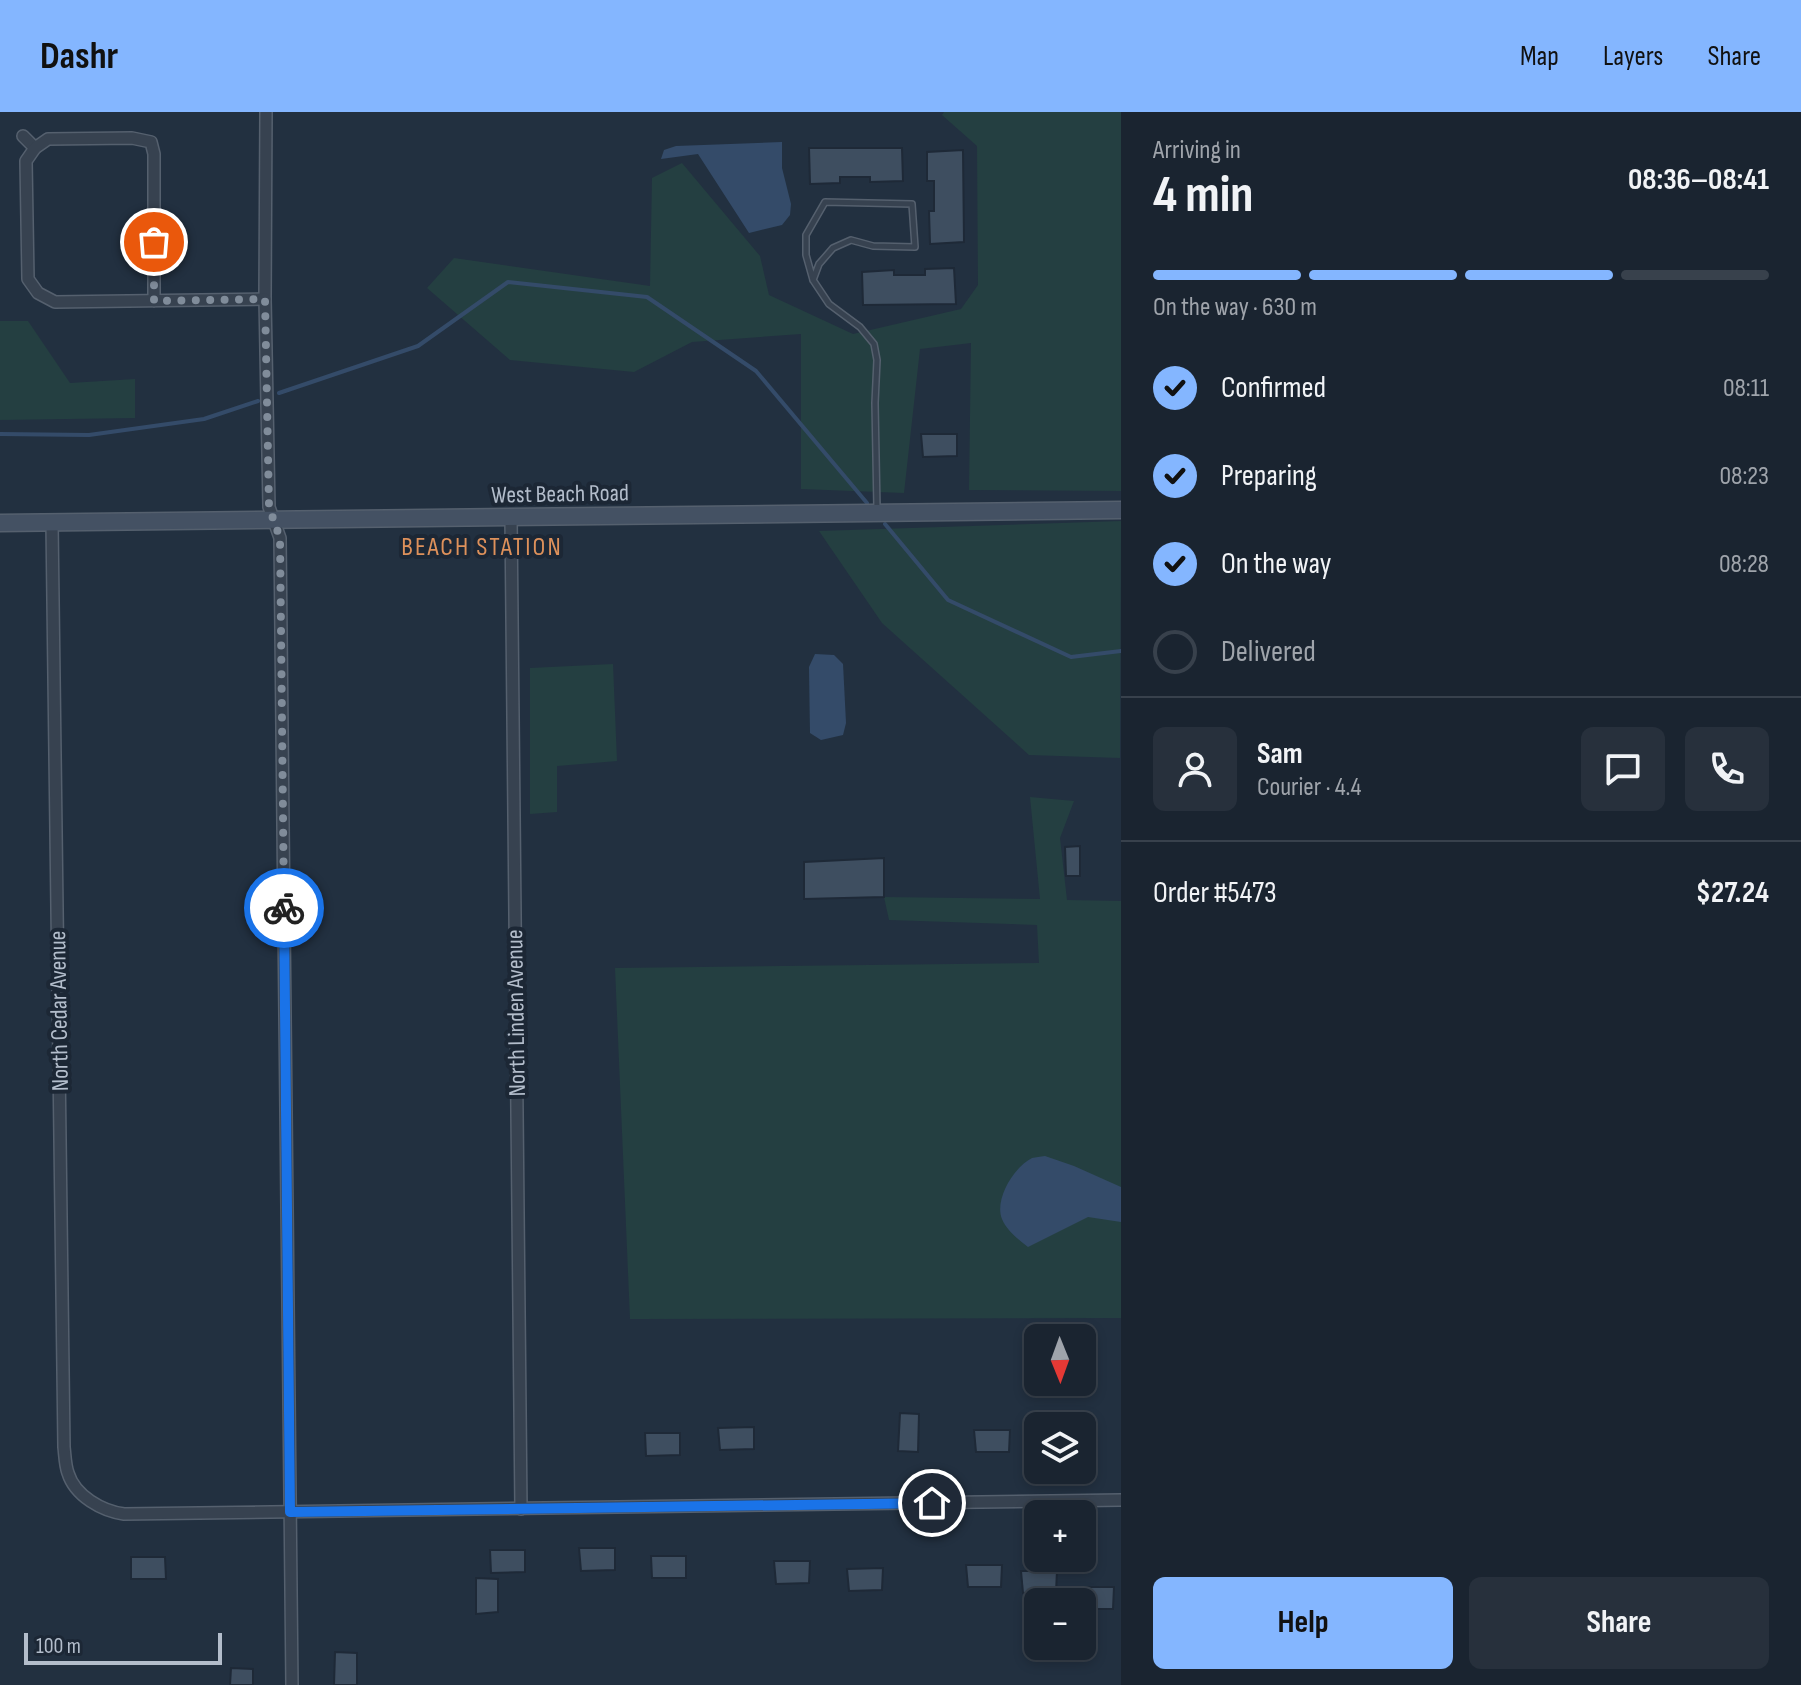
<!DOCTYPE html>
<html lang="en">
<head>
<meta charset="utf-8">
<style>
	:root { --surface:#1a2430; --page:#27303c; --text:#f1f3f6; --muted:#9fa4ab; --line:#38414c; --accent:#84b6ff }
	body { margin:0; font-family:"Sofia Sans Condensed",sans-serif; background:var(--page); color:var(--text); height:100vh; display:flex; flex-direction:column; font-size:30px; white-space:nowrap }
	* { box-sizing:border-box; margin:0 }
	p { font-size:26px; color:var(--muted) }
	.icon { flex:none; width:44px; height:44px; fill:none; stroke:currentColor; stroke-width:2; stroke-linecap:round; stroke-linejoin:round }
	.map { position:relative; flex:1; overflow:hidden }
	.details { display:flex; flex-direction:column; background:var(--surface); width:680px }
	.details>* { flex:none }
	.needle { width:52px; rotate:179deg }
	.buttons { position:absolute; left:1024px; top:1212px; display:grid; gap:16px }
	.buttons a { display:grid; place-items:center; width:72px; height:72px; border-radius:12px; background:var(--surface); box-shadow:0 4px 12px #0003,0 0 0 2px var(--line); font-size:40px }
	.scale { position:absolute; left:24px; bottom:20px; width:198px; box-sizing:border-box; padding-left:8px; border:4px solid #b3bdcb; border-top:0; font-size:22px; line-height:28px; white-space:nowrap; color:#b3bdcb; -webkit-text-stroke:6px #1c2735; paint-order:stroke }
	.pin { position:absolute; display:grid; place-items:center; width:68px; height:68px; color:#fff; margin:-34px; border:4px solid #fff; border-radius:50%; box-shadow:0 2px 8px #0007 }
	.courier { position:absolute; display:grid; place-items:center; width:80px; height:80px; margin:-40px; border:6px solid #1a73e8; border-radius:50%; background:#fff; color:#222; box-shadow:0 2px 10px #0007 }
	.headline em { font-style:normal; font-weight:700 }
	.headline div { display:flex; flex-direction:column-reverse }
	.headline { display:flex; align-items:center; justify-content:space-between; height:136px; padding:0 32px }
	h1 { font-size:52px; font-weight:700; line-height:60px }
	.bar { display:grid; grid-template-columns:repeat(4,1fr); gap:12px 8px; align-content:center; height:96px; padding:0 32px }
	.bar i { height:10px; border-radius:6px; background:var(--line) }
	.bar .selected { background:var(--accent) }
	.bar p { grid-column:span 4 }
	.line { display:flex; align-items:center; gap:20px; padding:0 32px; border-top:2px solid var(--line) }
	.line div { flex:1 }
	.round { display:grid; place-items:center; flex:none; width:84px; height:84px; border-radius:12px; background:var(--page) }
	ol { padding:0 32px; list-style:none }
	li { display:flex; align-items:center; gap:24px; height:88px }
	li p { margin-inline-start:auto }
	li .icon { padding:8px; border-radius:50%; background:var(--accent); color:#111; stroke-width:4 }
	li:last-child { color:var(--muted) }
	li i { width:44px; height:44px; border:4px solid var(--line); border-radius:50% }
	.action { display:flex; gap:16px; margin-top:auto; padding:16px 32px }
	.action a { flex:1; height:92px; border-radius:12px; background:var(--accent); color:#111; font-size:32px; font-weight:700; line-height:92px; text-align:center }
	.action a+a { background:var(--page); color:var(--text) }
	header { display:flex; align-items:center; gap:48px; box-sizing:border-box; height:112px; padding:0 40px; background:var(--accent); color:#111 }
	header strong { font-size:38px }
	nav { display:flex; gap:44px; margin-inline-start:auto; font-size:28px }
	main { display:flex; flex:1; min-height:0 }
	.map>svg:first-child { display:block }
</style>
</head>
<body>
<header>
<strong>Dashr</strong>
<nav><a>Map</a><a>Layers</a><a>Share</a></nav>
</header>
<main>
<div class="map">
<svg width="1121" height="1573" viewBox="0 0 1121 1573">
	<rect width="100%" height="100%" fill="#223040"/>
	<!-- green -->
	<g fill="#243f41">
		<polygon points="944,0 1121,0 1121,379 969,378 971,231 920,237 904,381 801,377 801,222 692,230 634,260 510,248 427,176 454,146 650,174 652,66 682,51 760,144 769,183 853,222 961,197 978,173 977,34 942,3"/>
		<polygon points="0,209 28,209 70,271 135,267 135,306 0,308"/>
		<polygon points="1121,409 1120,646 1029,643 882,511 819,419"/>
		<polygon points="613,552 617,649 557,654 557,700 530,702 530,556"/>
		<polygon points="1030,685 1074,689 1060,726 1067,788 1121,789 1121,1206 630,1207 615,856 1039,851 1037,813 889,808 884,785 1040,787"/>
	</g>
	<!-- water -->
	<g fill="#344b69">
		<polygon points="782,30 782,56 791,92 790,103 782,113 749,121 698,42 661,47 664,38 676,34"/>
		<polygon points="815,542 834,543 843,552 846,611 843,623 821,628 810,621 809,555"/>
		<path d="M1045,1044L1074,1054L1121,1075V1110L1088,1105L1028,1135C1018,1127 1007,1119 1002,1107C994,1087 1014,1055 1032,1046C1036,1045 1040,1045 1045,1044Z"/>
	</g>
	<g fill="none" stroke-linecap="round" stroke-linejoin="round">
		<!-- stream -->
		<g stroke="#344b69" stroke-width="4">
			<polyline points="279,281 418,234 508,170 647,185 756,259 867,391"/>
			<polyline points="0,322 89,323 204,307 258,289"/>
			<polyline points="885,412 948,488 1071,545 1121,539"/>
		</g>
	</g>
	<!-- building -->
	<g fill="#3e4e60" stroke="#1e2937" stroke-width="2">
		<polygon points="809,36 902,36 903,69 870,70 870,65 840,65 840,71 810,72"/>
		<polygon points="963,38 964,130 930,132 929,99 934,99 934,69 927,69 927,40"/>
		<polygon points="954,156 956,192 863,193 862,160 894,158 894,163 925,163 925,157"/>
		<polygon points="921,322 957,322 957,344 923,345"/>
		<polygon points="1080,734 1080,764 1066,764 1065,735"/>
		<polygon points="884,746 884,785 804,787 804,750"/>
		<polygon points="900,1301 919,1302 918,1340 898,1339"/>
		<polygon points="754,1315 754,1337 720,1338 718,1316"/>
		<polygon points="974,1318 1010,1318 1009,1340 976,1340"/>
		<polygon points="645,1321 680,1321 680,1343 646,1344"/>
		<polygon points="579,1436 615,1436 615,1458 581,1459"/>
		<polygon points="490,1438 525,1438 525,1460 491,1461"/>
		<polygon points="651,1444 686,1444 686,1466 652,1466"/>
		<polygon points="131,1445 165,1445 166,1467 131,1467"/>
		<polygon points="774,1449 810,1449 809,1471 776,1472"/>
		<polygon points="966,1453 1002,1453 1001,1475 968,1475"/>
		<polygon points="883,1456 882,1478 849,1479 847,1457"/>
		<polygon points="1021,1459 1057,1459 1056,1480 1023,1481"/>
		<polygon points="476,1466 498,1467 498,1500 476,1502"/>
		<polygon points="1078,1475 1114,1475 1113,1497 1082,1497"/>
		<polygon points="335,1540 357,1541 357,1573 334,1573"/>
		<polygon points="231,1556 253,1557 253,1573 230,1573"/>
	</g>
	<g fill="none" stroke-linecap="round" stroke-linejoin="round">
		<!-- lane casing -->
		<g stroke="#55606e" stroke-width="8">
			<polyline id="lane" points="813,168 819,152 833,136 851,128 873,134 915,135 912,92 825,90 806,123 806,143 813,168 829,192 860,215 874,232 877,248 875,291 877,397"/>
		</g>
		<!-- street casing -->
		<g stroke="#55606e" stroke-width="14">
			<g id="street">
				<polyline points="266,0 265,187 269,395 280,426 292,1573"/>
				<polyline points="23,24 35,36"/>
				<polyline points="154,189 154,42 151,30 132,26 48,27 35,36 26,49 28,167 38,181 55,190 265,187"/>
				<polyline points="511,406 521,1397"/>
				<path d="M52,411L64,1335C65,1343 65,1353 68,1361C75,1384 102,1399 124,1402L1121,1388"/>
			</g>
		</g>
		<!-- secondary casing -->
		<g stroke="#55606e" stroke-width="19">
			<polyline id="secondary" points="0,411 1121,398"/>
		</g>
		<!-- lane -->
		<use href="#lane" stroke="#374250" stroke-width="5"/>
		<!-- street -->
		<use href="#street" stroke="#374250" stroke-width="11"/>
		<!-- secondary -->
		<use href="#secondary" stroke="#445163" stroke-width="16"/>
	</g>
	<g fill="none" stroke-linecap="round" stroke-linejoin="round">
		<!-- done -->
		<polyline stroke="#808c9a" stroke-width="8" stroke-dasharray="0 14.4" points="154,130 154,189 265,187 269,395 280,426 284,796"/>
		<!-- route -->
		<polyline stroke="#1a73e8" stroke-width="10" points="284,796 290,1400 932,1391"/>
	</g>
	<g text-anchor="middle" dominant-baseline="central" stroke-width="8" stroke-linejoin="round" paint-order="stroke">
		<!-- street labels -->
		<g font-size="24" fill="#b3bdcb" stroke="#1c2735">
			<text transform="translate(560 382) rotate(-1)">West Beach Road</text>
			<text transform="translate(59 899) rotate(-91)">North Cedar Avenue</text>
			<text transform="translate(516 901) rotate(-91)">North Linden Avenue</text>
		</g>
		<!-- neighbourhood labels -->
		<g font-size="26" letter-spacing="2" fill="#de915b" stroke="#1c2735">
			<text x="482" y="435">BEACH STATION</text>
		</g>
	</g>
</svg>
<div class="buttons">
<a><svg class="needle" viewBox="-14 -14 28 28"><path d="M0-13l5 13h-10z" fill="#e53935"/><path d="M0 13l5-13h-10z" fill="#9fa4ab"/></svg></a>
<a><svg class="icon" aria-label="layers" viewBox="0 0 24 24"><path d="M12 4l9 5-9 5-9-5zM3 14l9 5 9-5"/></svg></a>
<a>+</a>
<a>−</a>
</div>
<div class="scale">100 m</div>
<div class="pin" style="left:154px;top:130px;background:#ea580c"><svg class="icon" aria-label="bag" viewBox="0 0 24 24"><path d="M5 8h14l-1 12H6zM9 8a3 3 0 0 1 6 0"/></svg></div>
<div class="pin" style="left:932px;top:1391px;background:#1f2937"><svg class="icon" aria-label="home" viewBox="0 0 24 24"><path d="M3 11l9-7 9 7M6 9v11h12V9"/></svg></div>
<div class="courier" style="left:284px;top:796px"><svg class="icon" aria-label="bike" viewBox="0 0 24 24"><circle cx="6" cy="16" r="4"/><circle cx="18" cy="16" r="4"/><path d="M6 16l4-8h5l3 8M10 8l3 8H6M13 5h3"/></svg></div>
</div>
<section class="details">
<div class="headline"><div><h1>4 min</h1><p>Arriving in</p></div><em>08:36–08:41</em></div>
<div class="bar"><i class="selected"></i><i class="selected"></i><i class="selected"></i><i></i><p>On the way · 630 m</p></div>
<ol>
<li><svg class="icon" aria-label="check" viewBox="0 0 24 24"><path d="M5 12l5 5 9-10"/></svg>Confirmed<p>08:11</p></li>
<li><svg class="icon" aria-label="check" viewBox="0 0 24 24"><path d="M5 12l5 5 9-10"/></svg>Preparing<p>08:23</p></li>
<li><svg class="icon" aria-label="check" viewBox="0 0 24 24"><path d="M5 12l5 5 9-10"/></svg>On the way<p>08:28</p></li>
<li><i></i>Delivered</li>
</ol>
<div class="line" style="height:144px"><a class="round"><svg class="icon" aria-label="person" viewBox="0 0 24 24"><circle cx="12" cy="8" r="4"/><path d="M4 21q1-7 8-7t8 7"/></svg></a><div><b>Sam</b><p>Courier · 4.4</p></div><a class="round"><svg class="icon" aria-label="chat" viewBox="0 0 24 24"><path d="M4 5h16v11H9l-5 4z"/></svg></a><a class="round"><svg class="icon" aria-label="phone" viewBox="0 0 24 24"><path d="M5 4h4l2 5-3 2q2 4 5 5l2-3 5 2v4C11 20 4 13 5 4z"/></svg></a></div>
<div class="line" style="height:104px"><div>Order #5473</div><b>$27.24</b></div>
<div class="action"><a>Help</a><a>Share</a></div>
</section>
</main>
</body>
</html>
